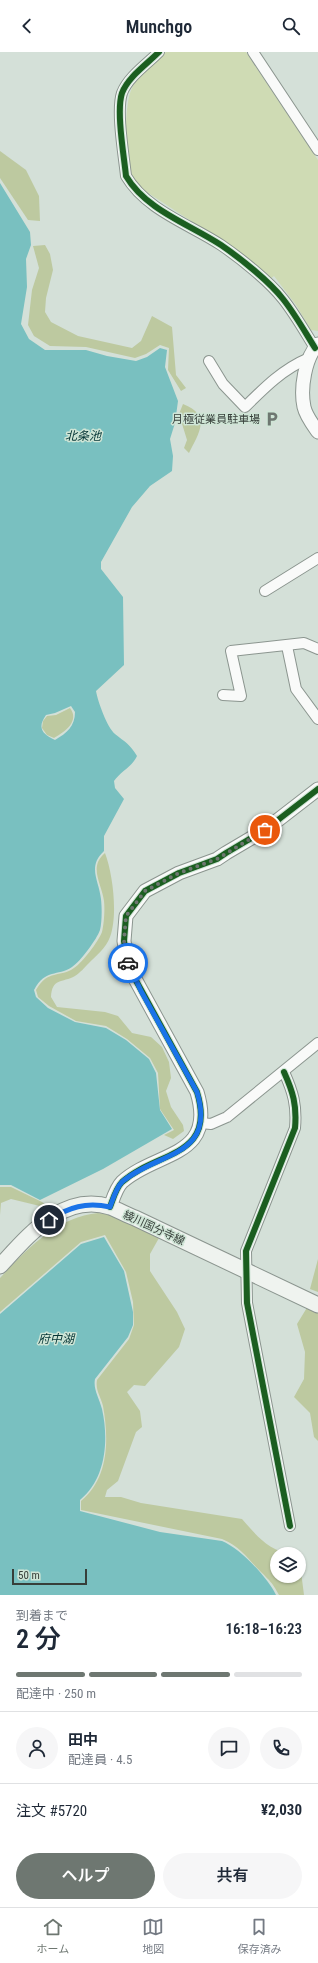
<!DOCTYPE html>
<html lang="ja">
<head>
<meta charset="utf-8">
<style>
	:root { --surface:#fff; --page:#f6f6f7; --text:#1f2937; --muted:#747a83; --line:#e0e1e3; --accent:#6e7771 }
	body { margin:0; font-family:"Roboto Condensed","Noto Sans JP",sans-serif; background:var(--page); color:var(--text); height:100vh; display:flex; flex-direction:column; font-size:15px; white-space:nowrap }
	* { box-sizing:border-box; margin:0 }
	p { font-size:13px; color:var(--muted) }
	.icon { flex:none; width:22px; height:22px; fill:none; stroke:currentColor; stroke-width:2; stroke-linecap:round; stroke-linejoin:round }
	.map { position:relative; height:1543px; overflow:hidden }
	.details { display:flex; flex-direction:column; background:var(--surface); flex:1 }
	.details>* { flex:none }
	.fabs { position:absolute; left:270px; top:1495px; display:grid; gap:8px }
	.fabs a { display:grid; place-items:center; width:36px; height:36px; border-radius:50%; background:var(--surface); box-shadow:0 1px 3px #0004; font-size:20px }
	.scale { position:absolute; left:12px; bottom:10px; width:75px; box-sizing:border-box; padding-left:4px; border:2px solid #373f3a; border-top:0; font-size:11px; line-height:14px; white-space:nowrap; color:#373f3a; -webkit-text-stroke:3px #cfe5d6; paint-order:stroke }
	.pin { position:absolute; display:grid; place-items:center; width:34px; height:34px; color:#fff; margin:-17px; border:2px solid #fff; border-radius:50%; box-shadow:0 1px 4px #0007 }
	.courier { position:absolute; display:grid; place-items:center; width:40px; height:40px; margin:-20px; border:3px solid #1a73e8; border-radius:50%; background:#fff; color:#222; box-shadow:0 1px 5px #0007 }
	.headline em { font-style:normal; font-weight:600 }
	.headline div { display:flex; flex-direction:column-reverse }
	.headline { display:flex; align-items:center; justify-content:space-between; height:68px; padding:0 16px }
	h1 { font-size:26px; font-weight:600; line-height:30px }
	.bar { display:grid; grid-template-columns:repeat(4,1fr); gap:6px 4px; align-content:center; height:48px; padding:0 16px }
	.bar i { height:5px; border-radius:3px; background:var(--line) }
	.bar .active { background:var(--accent) }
	.bar p { grid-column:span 4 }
	.line { display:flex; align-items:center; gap:10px; padding:0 16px; border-top:1px solid var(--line) }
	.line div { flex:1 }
	.round { display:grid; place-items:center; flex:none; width:42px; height:42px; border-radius:21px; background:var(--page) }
	.action { display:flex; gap:8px; margin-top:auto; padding:8px 16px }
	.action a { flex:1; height:46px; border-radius:24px; background:var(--accent); color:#fff; font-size:16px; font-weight:600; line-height:46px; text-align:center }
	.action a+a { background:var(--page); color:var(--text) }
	header { display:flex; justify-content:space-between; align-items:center; height:52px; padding:0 16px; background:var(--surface); font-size:18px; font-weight:600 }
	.tabs { display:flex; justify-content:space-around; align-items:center; height:56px; border-top:1px solid var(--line); background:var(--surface); font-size:11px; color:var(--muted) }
	.tabs a { display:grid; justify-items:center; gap:2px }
	.tabs .active { color:var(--accent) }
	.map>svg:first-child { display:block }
</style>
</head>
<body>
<header><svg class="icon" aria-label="back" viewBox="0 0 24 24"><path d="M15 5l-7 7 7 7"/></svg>Munchgo<svg class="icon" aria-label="search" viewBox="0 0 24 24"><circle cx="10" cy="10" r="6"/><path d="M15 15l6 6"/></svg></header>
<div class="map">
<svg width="318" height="1543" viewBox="0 0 318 1543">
	<rect width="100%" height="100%" fill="#d4e0d8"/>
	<!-- green -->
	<path fill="#cfdbb4" d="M166,0H246L318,108V279L311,278L296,253L274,224L269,228L237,199L142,137C136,131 131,125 129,116C125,99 124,52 132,36C137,24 156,9 166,0Z"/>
	<!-- forest -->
	<g fill="#bdc9a0">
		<polygon points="0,99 26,118 39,144 40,169 28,168 0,126"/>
		<polygon points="45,193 50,202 53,218 46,246 45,260 51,270 78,284 132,296 141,289 152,264 172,275 176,323 186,336 181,339 168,318 169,296 160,293 146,302 135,306 86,295 50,294 34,284 28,273 32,238 39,216 33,194"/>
		<path d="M183,352C212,363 199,381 189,401L184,396L187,388L179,362Z"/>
		<path d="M70,656C80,669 65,680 54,686L47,683L42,676L43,669L47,664L56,663Z"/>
		<path d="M105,801C113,822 118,864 110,885C106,896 96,904 89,911C85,915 80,921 75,924C62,931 52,926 51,945L57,955L105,960L118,964L132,981L151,985L162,995L169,1010L171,1026L166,1039L171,1055L183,1073L184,1079L173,1087L164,1083L174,1078L160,1057L158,1021L150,1006L127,987L106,974L76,969L49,954L38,945L36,938C48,917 60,926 74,916C83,910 98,890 102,880C104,872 105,857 104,849C102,832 88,815 105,801Z"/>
		<polygon points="0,1135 11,1135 42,1150 45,1152 44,1155 11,1147 1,1151 0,1163"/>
		<path d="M98,1161L113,1163L159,1186L150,1202V1219L177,1260L185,1277L179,1295L145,1334L134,1333L127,1340L140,1359L142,1375L136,1380L118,1429L107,1438L105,1445H121L141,1451L242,1467C256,1483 269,1499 291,1502H277V1524H299V1504L304,1543H279C272,1530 270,1529 260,1519C247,1506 241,1495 222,1487L81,1458V1449C109,1426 109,1387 103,1354C101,1345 95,1338 97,1328L129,1287L134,1273L133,1250L126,1220L105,1183L81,1190L0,1260V1226C27,1197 57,1165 98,1161Z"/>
		<polygon points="318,1207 318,1240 310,1237"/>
		<polygon points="308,1254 318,1259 318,1389 314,1385 310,1361 294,1345 304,1327 305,1300 297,1272"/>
	</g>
	<!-- water -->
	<g fill="#79c0c0" fill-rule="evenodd">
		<path d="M0,131L30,180L31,193L26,207L27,235L21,272L29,287L45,298H86L107,304L136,309L147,305L160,296L167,298L165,315L178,349L175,371L170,387L173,404L172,419L150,434L132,455L101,510V517L123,545L124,613L96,639C98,650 107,675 115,682C125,690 130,692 137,704C132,715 121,719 114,729L115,736L124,747L104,784V799C87,815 99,828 101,847C102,856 102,870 100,878C97,887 80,910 72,915C57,925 46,916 34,938L36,945L48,956L75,970L106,976L126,988L149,1007L156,1021L160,1058L172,1077L103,1117L40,1148L11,1133H0ZM71,654L75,660C75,674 67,681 55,688C42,682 37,676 46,663L55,661Z"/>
		<path d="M104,1185L124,1219L133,1260V1273L128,1285L95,1327C93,1337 99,1346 102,1357C109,1388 106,1427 80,1448V1459L160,1480L222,1489C240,1496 268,1526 276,1543H0V1262L81,1192Z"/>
	</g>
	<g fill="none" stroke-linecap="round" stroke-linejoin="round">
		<!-- minor casing -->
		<g stroke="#8b958f" stroke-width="12">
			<g id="minor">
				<path d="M159,0C147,12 128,25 122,41C116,59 124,104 126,124C146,158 189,172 221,193C240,206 269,229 283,247C295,262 305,280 315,296"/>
				<polyline points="253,0 318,98"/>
				<path d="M209,309L223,332L245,355C265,335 283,317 309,306"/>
				<polyline points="265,539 318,506"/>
				<polyline points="287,594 296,637 318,667"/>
				<polyline points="223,643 241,644 231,599 304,591 318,597"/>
				<path d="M284,1020C293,1040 297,1053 295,1076L246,1199L247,1251L290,1474"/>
				<polyline points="201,1071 211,1072 227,1065 318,991"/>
			</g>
		</g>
		<!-- tertiary casing -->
		<g stroke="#8b958f" stroke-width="15">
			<g id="tertiary">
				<path d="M318,292C305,306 300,336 304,355C306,364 313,373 318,380"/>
				<path d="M110,1155C113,1147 116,1136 122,1130C156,1099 217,1106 197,1040L128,914L124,889L126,864L145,839L179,821L217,807L226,801L265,778L318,737"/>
			</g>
		</g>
		<!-- secondary casing -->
		<g stroke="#8b958f" stroke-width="17">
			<path id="secondary" d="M0,1214C28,1184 63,1140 110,1155C118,1158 127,1163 135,1166L318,1253"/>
		</g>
		<!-- minor -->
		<use href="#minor" stroke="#f9faf9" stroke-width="10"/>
		<!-- tertiary -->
		<use href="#tertiary" stroke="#f9faf9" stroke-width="13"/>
		<!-- secondary -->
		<use href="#secondary" stroke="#eff3ef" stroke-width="15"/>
		<!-- cycleway casing -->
		<g stroke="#cfe5d6" stroke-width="8">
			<g id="cycleway">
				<path d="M159,0C147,12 128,25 122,41C116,59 124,104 126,124C146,158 189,172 221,193C240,206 269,229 283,247C295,262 305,280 315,296"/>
				<path d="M284,1020C293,1040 297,1053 295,1076L246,1199L247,1251L290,1474"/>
				<path d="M110,1155C113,1147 116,1136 122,1130C156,1099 217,1106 197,1040L128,914L124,889L126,864L145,839L179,821L217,807L226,801L265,778L318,737"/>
			</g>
		</g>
		<!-- cycleway -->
		<use href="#cycleway" stroke="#1b5e20" stroke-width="6"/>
	</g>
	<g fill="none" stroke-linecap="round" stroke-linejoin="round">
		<!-- done -->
		<polyline stroke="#6e7771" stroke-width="4" stroke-dasharray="0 7.2" points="128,911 124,889 126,864 145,839 179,821 217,807 265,778"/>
		<!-- route -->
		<path stroke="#1a73e8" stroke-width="5" d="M49,1168C69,1155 86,1150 110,1155C113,1147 116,1136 122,1130C156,1100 217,1106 197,1040L141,939L128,911"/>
	</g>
	<!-- icons -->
	<defs>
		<g id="parking-bare" transform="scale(1.2)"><path d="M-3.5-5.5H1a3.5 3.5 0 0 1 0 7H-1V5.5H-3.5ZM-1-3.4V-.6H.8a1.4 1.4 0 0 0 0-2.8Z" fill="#6e7771" stroke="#cfe5d6" stroke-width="2.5" paint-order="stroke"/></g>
	</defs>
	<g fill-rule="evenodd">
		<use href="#parking-bare" x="272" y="367"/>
	</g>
	<g text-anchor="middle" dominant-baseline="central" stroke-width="3" stroke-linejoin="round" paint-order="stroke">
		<!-- poi labels -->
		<g font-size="11" fill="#373f3a" stroke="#cfe5d6" text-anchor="end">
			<text x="260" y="367">月極従業員駐車場</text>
		</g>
		<!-- street labels -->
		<g font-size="11" fill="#373f3a" stroke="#cfe5d6">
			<text transform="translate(154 1176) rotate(25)">綾川国分寺線</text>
		</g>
		<!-- water labels -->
		<g font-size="12" font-style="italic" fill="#033435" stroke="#cfe5d6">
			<text x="83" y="384">北条池</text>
			<text x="56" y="1287">府中湖</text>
		</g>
	</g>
</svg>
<div class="fabs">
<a><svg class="icon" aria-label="layers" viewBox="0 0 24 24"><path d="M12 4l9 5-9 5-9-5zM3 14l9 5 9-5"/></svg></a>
</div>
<div class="scale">50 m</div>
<div class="pin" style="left:265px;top:778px;background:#ea580c"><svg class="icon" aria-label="bag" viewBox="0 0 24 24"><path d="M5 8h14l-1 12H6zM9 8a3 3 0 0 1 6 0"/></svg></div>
<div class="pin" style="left:49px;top:1168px;background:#1f2937"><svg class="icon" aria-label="home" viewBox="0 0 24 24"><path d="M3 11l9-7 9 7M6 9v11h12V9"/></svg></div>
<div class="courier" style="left:128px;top:911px"><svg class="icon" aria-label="car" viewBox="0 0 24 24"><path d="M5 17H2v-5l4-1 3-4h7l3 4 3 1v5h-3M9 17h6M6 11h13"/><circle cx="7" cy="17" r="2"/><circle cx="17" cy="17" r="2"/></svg></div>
</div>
<section class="details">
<div class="headline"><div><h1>2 分</h1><p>到着まで</p></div><em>16:18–16:23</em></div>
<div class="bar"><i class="active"></i><i class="active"></i><i class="active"></i><i></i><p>配達中 · 250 m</p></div>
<div class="line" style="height:72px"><a class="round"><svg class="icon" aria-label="person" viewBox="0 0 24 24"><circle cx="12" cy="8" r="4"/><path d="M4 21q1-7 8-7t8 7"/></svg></a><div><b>田中</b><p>配達員 · 4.5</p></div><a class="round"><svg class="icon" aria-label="chat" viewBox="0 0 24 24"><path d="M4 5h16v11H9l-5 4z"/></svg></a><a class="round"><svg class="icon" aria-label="phone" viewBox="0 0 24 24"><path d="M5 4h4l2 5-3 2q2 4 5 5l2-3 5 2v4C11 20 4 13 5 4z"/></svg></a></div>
<div class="line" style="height:52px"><div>注文 #5720</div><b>¥2,030</b></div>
<div class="action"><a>ヘルプ</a><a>共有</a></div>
</section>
<nav class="tabs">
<a class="active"><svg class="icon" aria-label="home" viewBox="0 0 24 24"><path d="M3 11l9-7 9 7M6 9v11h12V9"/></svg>ホーム</a>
<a><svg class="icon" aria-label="map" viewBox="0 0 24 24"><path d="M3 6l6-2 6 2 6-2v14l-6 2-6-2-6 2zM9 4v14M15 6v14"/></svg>地図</a>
<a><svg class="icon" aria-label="saved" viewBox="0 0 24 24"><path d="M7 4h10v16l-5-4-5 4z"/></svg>保存済み</a>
</nav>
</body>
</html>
